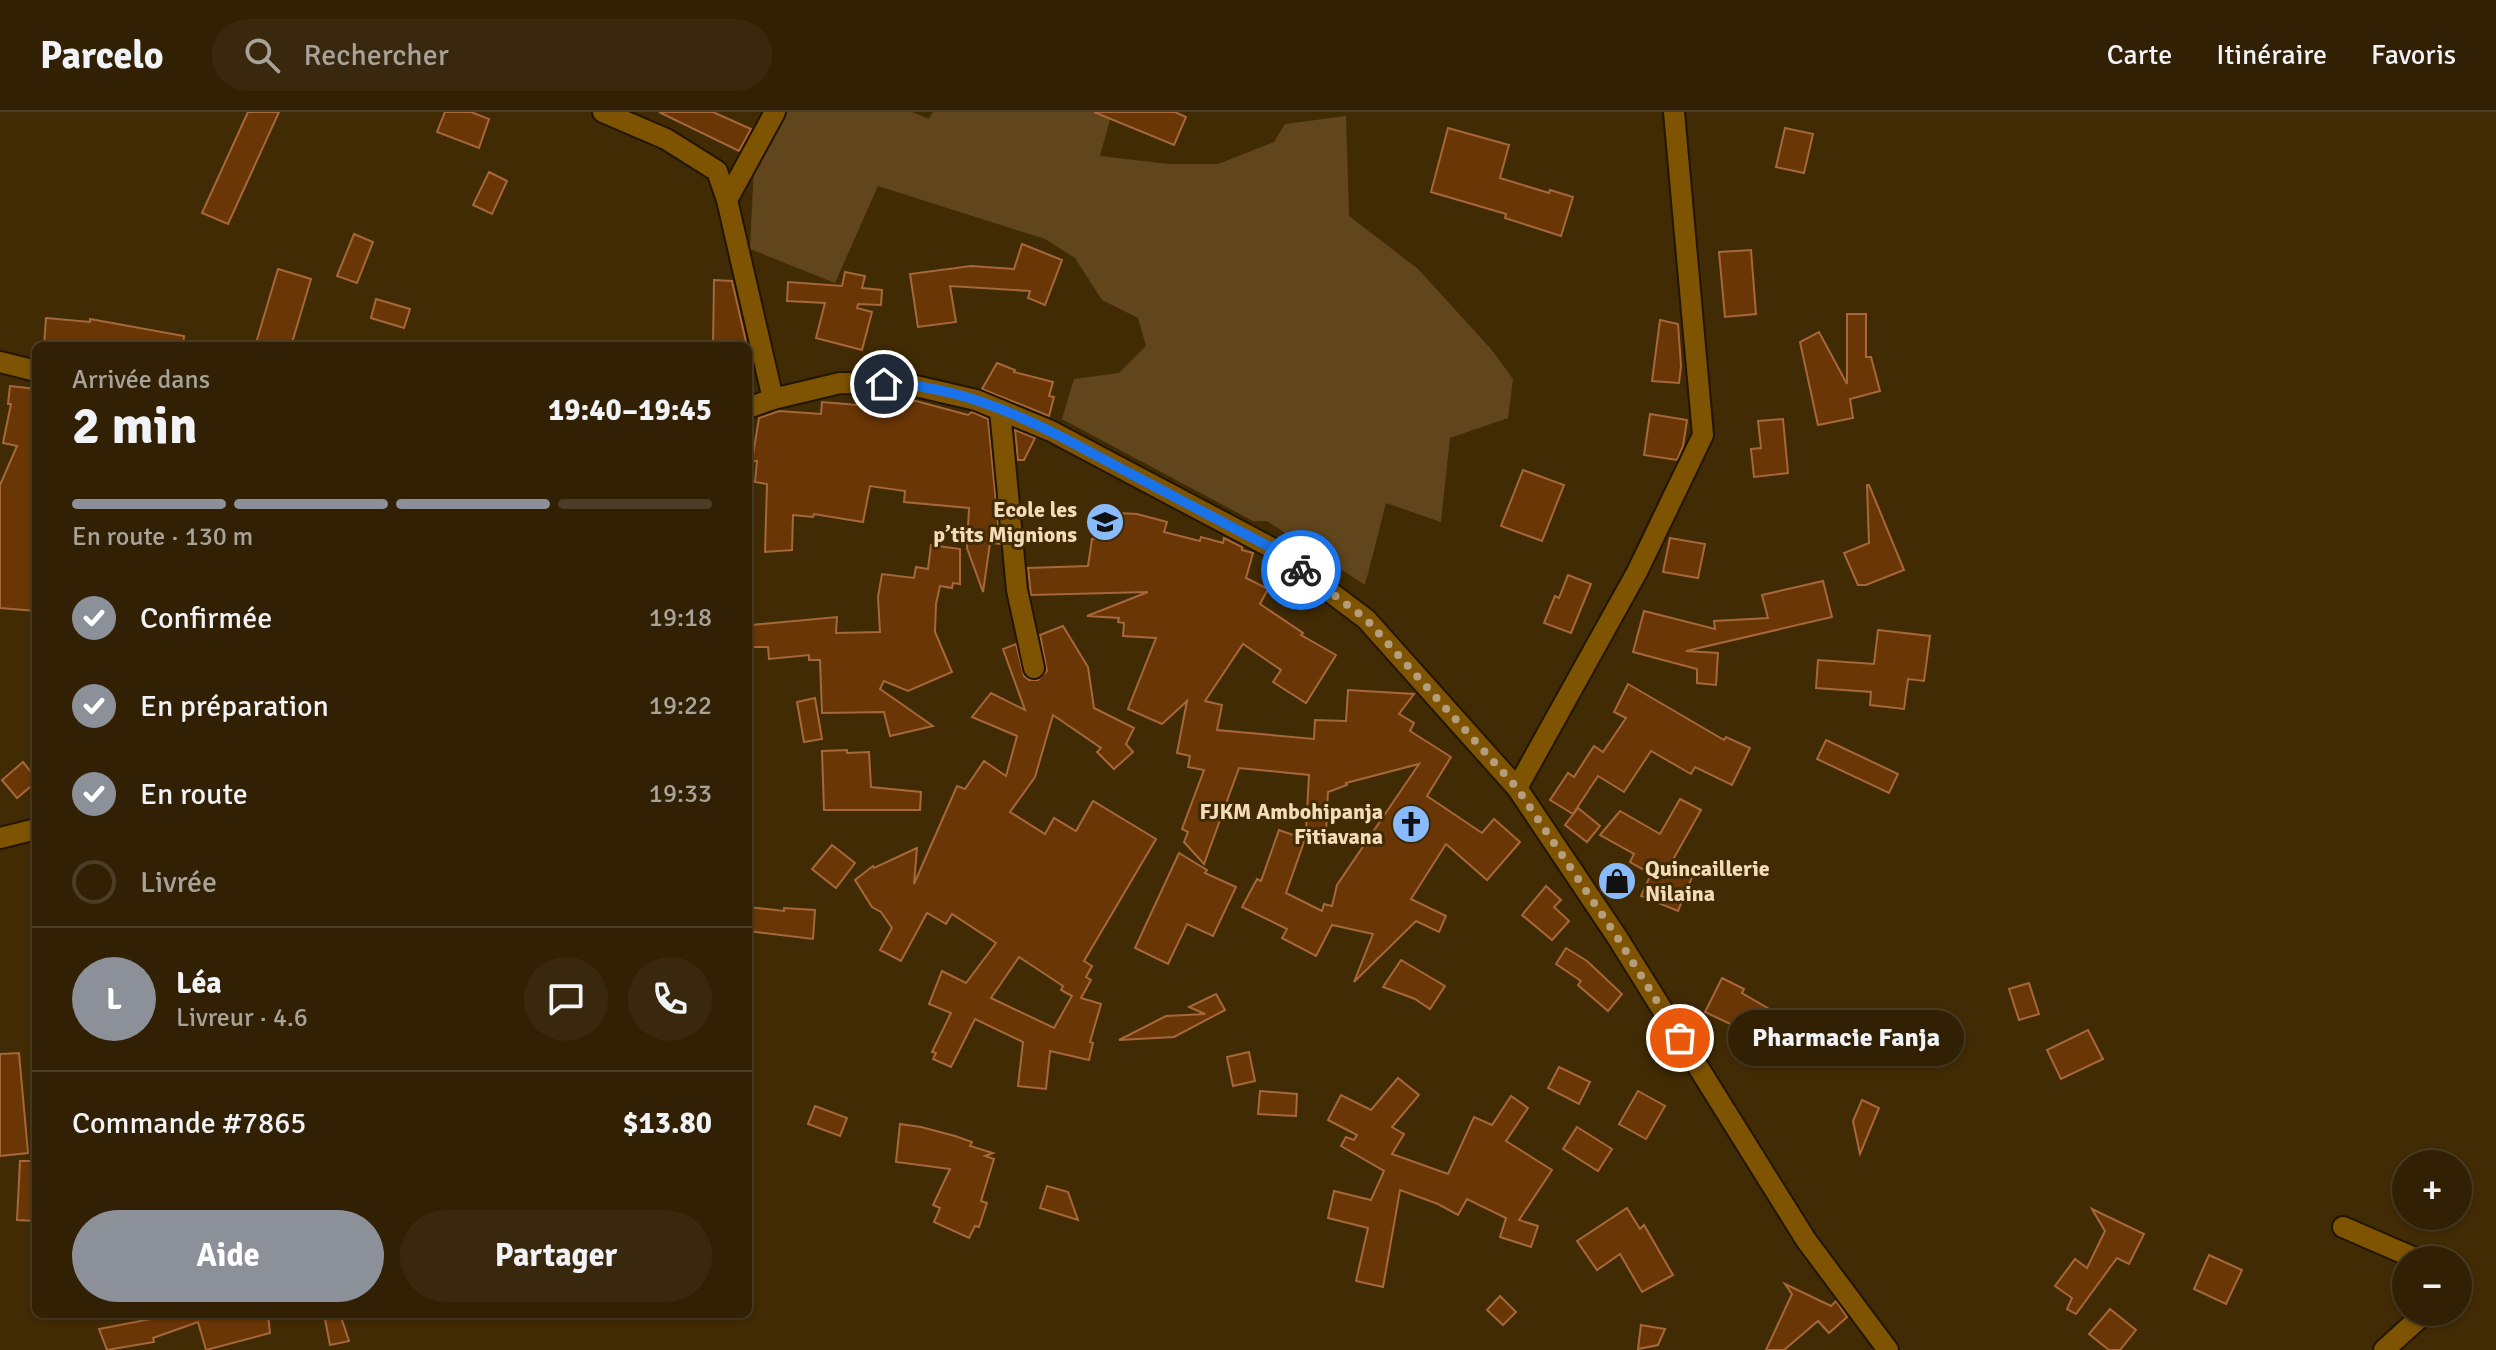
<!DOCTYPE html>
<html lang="fr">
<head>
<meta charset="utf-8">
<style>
	:root { --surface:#312004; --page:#39280e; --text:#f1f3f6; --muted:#a8a39a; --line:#4c3e26; --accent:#8c9099 }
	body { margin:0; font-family:Signika,sans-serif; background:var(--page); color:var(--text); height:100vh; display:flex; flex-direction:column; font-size:30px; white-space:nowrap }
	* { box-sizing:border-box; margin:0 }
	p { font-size:26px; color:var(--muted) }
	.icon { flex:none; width:44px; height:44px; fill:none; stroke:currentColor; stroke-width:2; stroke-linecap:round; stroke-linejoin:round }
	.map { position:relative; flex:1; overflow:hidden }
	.drawer { position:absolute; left:32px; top:230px; width:720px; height:976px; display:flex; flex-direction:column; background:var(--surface); border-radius:12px; box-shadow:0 2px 6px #0004,0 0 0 2px var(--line) }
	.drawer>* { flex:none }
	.fabs { position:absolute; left:2392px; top:1038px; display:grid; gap:16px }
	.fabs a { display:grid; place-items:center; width:80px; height:80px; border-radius:50%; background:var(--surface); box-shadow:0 2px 6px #0004,0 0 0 2px var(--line); font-size:40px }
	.pin { position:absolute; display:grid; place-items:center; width:68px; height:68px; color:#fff; margin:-34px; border:4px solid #fff; border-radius:50%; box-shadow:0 2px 8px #0007 }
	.courier { position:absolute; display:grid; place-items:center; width:80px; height:80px; margin:-40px; border:6px solid #1a73e8; border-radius:50%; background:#fff; color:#222; box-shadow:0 2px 10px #0007 }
	.bubble { position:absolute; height:56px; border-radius:28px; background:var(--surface); box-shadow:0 2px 6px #0004,0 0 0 2px var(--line); font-size:26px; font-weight:800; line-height:56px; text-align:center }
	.head em { font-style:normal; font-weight:800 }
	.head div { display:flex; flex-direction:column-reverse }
	.head { display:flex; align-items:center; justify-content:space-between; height:136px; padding:0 40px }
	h1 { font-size:52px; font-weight:800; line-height:60px }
	.bar { display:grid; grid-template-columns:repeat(4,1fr); gap:12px 8px; align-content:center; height:96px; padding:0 40px }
	.bar i { height:10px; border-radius:6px; background:var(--line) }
	.bar .current { background:var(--accent) }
	.bar p { grid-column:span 4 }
	.line { display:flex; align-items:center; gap:20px; padding:0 40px; border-top:2px solid var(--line) }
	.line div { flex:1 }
	.round { display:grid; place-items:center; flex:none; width:84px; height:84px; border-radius:42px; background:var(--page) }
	ol { padding:0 40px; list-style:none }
	li { display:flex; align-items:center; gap:24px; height:88px }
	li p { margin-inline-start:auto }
	li .icon { padding:8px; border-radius:50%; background:var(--accent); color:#fff; stroke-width:4 }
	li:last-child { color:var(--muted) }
	li i { width:44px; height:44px; border:4px solid var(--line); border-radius:50% }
	.primary-button { display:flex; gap:16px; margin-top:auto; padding:16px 40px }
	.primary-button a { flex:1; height:92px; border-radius:48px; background:var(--accent); color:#fff; font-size:32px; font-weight:800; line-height:92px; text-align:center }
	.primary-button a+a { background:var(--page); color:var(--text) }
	header { display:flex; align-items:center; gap:48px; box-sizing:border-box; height:112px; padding:0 40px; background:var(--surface); border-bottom:2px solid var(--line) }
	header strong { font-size:38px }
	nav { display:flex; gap:44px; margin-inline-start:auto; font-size:28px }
	.search { width:560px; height:72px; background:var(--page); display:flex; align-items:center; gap:20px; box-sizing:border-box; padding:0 28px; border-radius:44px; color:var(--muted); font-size:30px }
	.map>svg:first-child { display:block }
</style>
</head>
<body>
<header>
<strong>Parcelo</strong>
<div class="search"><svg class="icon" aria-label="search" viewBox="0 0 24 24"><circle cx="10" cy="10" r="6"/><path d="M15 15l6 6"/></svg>Rechercher</div>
<nav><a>Carte</a><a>Itinéraire</a><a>Favoris</a></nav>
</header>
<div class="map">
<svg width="2496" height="1238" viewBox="0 0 2496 1238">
	<rect width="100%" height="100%" fill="#412b05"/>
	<!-- green -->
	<polygon fill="#61461d" points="784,0 912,0 929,7 933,0 1112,0 1100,44 1169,52 1218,52 1274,30 1285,12 1346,4 1349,104 1418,157 1491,237 1513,267 1508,306 1450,326 1441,410 1386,391 1365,473 1267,409 1253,409 1062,307 1074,267 1119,261 1146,234 1138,206 1102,188 1075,146 1045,127 878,74 835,171 750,137 754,54"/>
	<!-- building -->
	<g fill="#6b3606" stroke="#a6673a" stroke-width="2" fill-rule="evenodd">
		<polygon points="248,0 279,0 228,112 202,101"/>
		<polygon points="445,0 471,0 489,7 479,36 437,20"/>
		<polygon points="659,0 713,0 751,17 739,39"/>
		<polygon points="1094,0 1175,0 1186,5 1174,33"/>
		<polygon points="1448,16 1509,33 1500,66 1549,81 1550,78 1573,85 1561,124 1505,106 1506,102 1431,80"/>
		<polygon points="1785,16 1813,22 1804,61 1776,55"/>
		<polygon points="489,60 507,69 492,102 473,93"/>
		<polygon points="354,122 373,130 357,171 337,164"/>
		<polygon points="1022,132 1062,148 1045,193 1028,186 1030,179 950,174 956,210 918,215 910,162 971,154 1014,157"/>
		<polygon points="1751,138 1756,202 1725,205 1719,140"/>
		<polygon points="278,157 311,167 291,234 266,234 256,231"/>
		<polygon points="845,160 865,164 862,176 882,178 881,193 858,192 857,196 872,200 862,238 816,226 825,191 787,189 788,170 842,174"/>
		<polygon points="714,168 732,169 747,234 713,234"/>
		<polygon points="376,187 410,197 404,216 371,206"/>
		<polygon points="1847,202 1866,202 1866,245 1871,245 1880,279 1850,287 1853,306 1818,313 1800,230 1819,220 1847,272"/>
		<polygon points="46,206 90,210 90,207 184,224 183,234 44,234"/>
		<polygon points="1660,208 1678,212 1681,254 1679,271 1652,269"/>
		<polygon points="997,251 1015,258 1014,260 1053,270 1049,284 1054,285 1049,304 982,277"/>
		<polygon points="10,274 36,277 36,499 0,496 0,373 17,334 3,331 11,292 8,292"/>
		<polygon points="870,284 916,289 968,303 972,300 988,307 1000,432 990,431 983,480 967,436 969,396 904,390 905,379 870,374 863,410 814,402 813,405 793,403 792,438 765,440 767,372 755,370 757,349 752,349 759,306 779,299 821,302 822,290 869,294"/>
		<polygon points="1650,302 1687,308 1683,334 1677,348 1644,343"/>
		<polygon points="1783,307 1788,361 1754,365 1751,337 1761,336 1758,309"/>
		<polygon points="1015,318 1035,326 1024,348 1018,348"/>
		<polygon points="1523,358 1564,373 1542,429 1501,414"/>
		<polygon points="1867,373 1869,373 1904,458 1866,473 1858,473 1844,441 1869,431"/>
		<polygon points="1098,400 1137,402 1167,410 1164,420 1200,429 1201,425 1223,431 1224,426 1242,435 1242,438 1253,441 1246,466 1268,477 1260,492 1303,521 1301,523 1336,543 1306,591 1273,570 1281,558 1243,532 1205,589 1222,593 1217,618 1314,627 1315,608 1346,609 1348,578 1414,582 1399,602 1414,611 1410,619 1451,645 1427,684 1482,721 1494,707 1520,730 1487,768 1446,732 1411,787 1446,804 1439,820 1416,809 1354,870 1373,822 1332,813 1316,844 1282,826 1287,817 1242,795 1257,767 1261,769 1279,718 1305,727 1286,781 1322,799 1324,792 1332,794 1337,773 1419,652 1346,671 1347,673 1328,680 1326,720 1306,718 1309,663 1239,656 1204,752 1184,730 1188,720 1182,717 1204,658 1188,655 1190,644 1177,641 1187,589 1162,612 1128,597 1156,526 1123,524 1124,511 1118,510 1119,506 1087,504 1148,480 1031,483 1028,456 1088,454 1092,427 1096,427"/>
		<polygon points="1670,426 1705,432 1698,466 1663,460"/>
		<polygon points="931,433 960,437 960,472 953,471 952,476 940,474 936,492 935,520 952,560 908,579 884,569 880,577 933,614 890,624 884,600 822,601 820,548 809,548 809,543 769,547 768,535 751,535 751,513 837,505 836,521 880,520 878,485 882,462 914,466 916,455 928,457"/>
		<polygon points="1568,463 1591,472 1571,521 1544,511 1555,484 1559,486"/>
		<polygon points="1823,469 1832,505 1686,539 1718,541 1716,573 1697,571 1697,557 1633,540 1644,499 1715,517 1714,509 1768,506 1762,483"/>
		<path d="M1063,514L1088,555L1094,596L1134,616L1126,632L1133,640L1114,657L1097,640L1101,636L1053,603L1035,665L1010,700L1045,722L1054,706L1076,719L1093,689L1156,727L1084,849L1092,854L1086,865L1091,868L1081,886L1101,892L1090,930L1093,931L1089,948L1050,939L1046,977L1018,974L1023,930L975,907L951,955L933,947L936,941L932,940L951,901L929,892L942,859L966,871L996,831L952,802L946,812L927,801L901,849L880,838L892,816L881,800L872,795L855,768L873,754L874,756L917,736L914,772L957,674L965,677L984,649L1006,664L1017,624L972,605L991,581L1025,598L1003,537L1016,532L1024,564L1029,568H1038L1047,559L1040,523ZM1019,845L1063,874L1061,878L1072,884L1054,916L991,886Z"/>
		<polygon points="1878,518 1930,524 1924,569 1908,567 1904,597 1870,593 1871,580 1816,576 1818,548 1874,552"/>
		<polygon points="1628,572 1724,628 1726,625 1750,636 1732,673 1695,655 1691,662 1651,639 1624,680 1598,664 1573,702 1550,688 1568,661 1574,665 1594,634 1603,640 1626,606 1614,600"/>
		<polygon points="815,586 822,627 804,630 797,590"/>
		<polygon points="1826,628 1898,662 1889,681 1817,647"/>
		<polygon points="847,638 847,641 869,640 871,675 921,680 920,698 824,698 822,639"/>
		<polygon points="23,650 36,666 36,670 17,686 2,668"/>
		<polygon points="1680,687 1701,698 1670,753 1693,763 1678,799 1641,784 1651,762 1630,750 1634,742 1600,723 1620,699 1660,722"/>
		<polygon points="1578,696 1600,714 1587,730 1565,713"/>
		<polygon points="832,733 855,751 836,776 812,757"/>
		<polygon points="1179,741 1207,758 1205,761 1236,775 1213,824 1187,812 1168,852 1135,836"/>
		<polygon points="1546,774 1561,788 1554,795 1569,809 1552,828 1522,803"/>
		<polygon points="748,795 784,799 784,796 815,798 813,827 748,819"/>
		<polygon points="1566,836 1587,849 1622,882 1608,899 1578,873 1581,869 1556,852"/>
		<polygon points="1401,848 1445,874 1430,897 1415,887 1383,875"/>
		<polygon points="1722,866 1744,877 1742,881 1778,902 1752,947 1729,936 1739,916 1705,900"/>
		<polygon points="2029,871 2039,902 2019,908 2009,877"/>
		<polygon points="1216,882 1225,898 1174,925 1119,928 1166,904 1205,902 1189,895"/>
		<polygon points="2088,918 2103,947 2061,967 2047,938"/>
		<polygon points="1249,940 1255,969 1233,974 1227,945"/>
		<polygon points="19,941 28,1041 0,1044 0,942"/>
		<polygon points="1559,955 1590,970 1579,992 1548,976"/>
		<polygon points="1398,966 1419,983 1392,1015 1404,1022 1392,1042 1448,1062 1474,1005 1492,1013 1511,984 1528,996 1506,1029 1552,1058 1519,1108 1538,1114 1531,1135 1500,1125 1506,1106 1467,1087 1458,1103 1438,1092 1400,1078 1383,1175 1356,1169 1368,1116 1328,1106 1334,1079 1371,1088 1384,1059 1341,1034 1346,1025 1354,1028 1357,1023 1328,1008 1341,983 1371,998"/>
		<polygon points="1260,979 1297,982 1296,1004 1258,1002"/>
		<polygon points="1638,979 1665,994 1646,1027 1619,1012"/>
		<polygon points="1862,988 1879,996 1860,1042 1853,1009"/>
		<polygon points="815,994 847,1006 840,1024 808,1012"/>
		<polygon points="900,1012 921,1015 955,1024 972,1030 970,1034 993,1041 985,1044 994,1047 981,1089 987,1091 979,1115 975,1114 969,1126 934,1110 940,1096 933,1093 950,1057 896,1050"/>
		<polygon points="1577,1015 1612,1037 1598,1059 1563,1037"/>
		<polygon points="20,1049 36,1049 36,1109 17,1108"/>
		<polygon points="1047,1074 1068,1080 1078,1108 1040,1096"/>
		<polygon points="1627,1096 1640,1117 1644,1113 1673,1163 1642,1180 1620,1142 1597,1158 1577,1129"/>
		<polygon points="2092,1097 2144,1122 2129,1152 2117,1146 2076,1202 2067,1197 2072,1186 2055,1174 2075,1147 2087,1156 2105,1119"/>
		<polygon points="2209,1143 2242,1158 2226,1192 2194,1177"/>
		<polygon points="1785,1172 1831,1194 1836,1189 1847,1205 1829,1221 1818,1209 1784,1238 1766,1238 1792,1182"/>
		<polygon points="1500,1184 1516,1200 1503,1213 1487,1198"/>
		<polygon points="2110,1197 2136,1218 2120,1238 2109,1238 2089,1222"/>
		<polygon points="177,1202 198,1202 199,1205 208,1202 233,1202 235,1207 268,1202 270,1221 206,1238 198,1210 153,1226 154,1230 107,1238 99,1217"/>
		<polygon points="324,1202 340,1202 349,1229 330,1233"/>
		<polygon points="1641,1213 1665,1217 1658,1233 1638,1237"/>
	</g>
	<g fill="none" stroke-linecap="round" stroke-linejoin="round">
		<!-- minor casing -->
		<g stroke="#221502" stroke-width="24">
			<g id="minor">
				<polyline points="603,0 666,27 717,59 727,88 773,287"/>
				<polyline points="727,88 775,0"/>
				<polyline points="1000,298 1017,478 1034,556"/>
				<polyline points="1517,676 1637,460 1703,323 1674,0"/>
				<polyline points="0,726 36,717"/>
				<polyline points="2343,1115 2419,1148"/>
				<polyline points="2384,1238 2426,1200"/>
			</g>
		</g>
		<!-- tertiary casing -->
		<g stroke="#221502" stroke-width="24">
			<g id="tertiary">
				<polyline points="0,250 36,259"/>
				<polyline points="748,296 773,287 840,271 907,272 976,288 1051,319 1270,435 1366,507 1517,676 1617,825 1806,1128 1888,1238"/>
			</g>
		</g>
		<!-- minor -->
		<use href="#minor" stroke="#7e5402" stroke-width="20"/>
		<!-- tertiary -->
		<use href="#tertiary" stroke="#7e5402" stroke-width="20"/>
	</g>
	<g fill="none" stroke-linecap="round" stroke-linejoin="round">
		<!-- done -->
		<polyline stroke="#b59e7b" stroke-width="8" stroke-dasharray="0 14.4" points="1301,458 1366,507 1517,676 1617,825 1680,926"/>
		<!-- route -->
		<path stroke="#1a73e8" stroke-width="10" d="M884,272C972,272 1054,321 1129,361C1176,386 1223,410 1270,435L1301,458"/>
	</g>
	<!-- icons -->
	<defs>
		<g id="school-disc" transform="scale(2)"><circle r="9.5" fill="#88bafc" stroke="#412b05"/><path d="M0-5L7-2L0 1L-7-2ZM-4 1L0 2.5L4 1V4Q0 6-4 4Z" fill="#111"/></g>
		<g id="church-disc" transform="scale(2)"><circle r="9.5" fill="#88bafc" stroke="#412b05"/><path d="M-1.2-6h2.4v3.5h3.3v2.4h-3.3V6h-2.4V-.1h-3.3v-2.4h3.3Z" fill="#111"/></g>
		<g id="shop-disc" transform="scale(2)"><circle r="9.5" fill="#88bafc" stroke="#412b05"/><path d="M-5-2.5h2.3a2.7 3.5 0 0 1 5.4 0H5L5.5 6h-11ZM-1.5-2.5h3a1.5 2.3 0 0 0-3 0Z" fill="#111"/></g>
	</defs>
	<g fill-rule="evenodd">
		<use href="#school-disc" x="1105" y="410"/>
		<use href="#church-disc" x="1411" y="712"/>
		<use href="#shop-disc" x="1617" y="769"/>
	</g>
	<g text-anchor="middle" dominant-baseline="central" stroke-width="6" stroke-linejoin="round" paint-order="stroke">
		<!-- poi labels -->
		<g font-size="22" font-weight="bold" fill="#f4dcbb" stroke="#412b05" text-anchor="end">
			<text x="1077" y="397">Ecole les<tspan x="1077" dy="25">p’tits Mignions</tspan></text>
			<text x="1383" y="699">FJKM Ambohipanja<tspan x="1383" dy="25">Fitiavana</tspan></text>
			<text x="1645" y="756" text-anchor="start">Quincaillerie<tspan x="1645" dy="25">Nilaina</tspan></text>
		</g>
	</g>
</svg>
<div class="fabs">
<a>+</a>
<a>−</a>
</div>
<div class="pin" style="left:1680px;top:926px;background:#ea580c"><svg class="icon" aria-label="bag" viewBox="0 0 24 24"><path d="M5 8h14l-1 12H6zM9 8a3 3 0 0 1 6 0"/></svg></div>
<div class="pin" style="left:884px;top:272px;background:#1f2937"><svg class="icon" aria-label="home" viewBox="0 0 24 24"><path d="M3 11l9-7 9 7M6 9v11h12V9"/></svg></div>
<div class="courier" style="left:1301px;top:458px"><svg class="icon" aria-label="bike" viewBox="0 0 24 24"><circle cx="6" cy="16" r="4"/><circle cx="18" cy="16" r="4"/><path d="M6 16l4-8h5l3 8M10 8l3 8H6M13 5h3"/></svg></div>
<div class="bubble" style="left:1728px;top:898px;width:236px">Pharmacie Fanja</div>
<section class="drawer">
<div class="head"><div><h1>2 min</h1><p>Arrivée dans</p></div><em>19:40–19:45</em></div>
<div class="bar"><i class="current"></i><i class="current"></i><i class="current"></i><i></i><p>En route · 130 m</p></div>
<ol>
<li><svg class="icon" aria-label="check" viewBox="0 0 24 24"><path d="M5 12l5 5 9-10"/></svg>Confirmée<p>19:18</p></li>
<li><svg class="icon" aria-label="check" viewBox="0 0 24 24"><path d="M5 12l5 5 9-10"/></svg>En préparation<p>19:22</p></li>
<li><svg class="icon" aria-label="check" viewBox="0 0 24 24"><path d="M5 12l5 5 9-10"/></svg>En route<p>19:33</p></li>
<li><i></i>Livrée</li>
</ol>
<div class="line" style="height:144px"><b class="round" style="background:var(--accent);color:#fff">L</b><div><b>Léa</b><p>Livreur · 4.6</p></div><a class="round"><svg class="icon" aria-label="chat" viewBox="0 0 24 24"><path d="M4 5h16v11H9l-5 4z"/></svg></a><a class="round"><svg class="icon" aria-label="phone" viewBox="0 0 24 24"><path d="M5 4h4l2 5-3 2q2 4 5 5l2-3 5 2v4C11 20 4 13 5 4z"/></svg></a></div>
<div class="line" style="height:104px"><div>Commande #7865</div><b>$13.80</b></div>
<div class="primary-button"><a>Aide</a><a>Partager</a></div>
</section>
</div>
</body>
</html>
